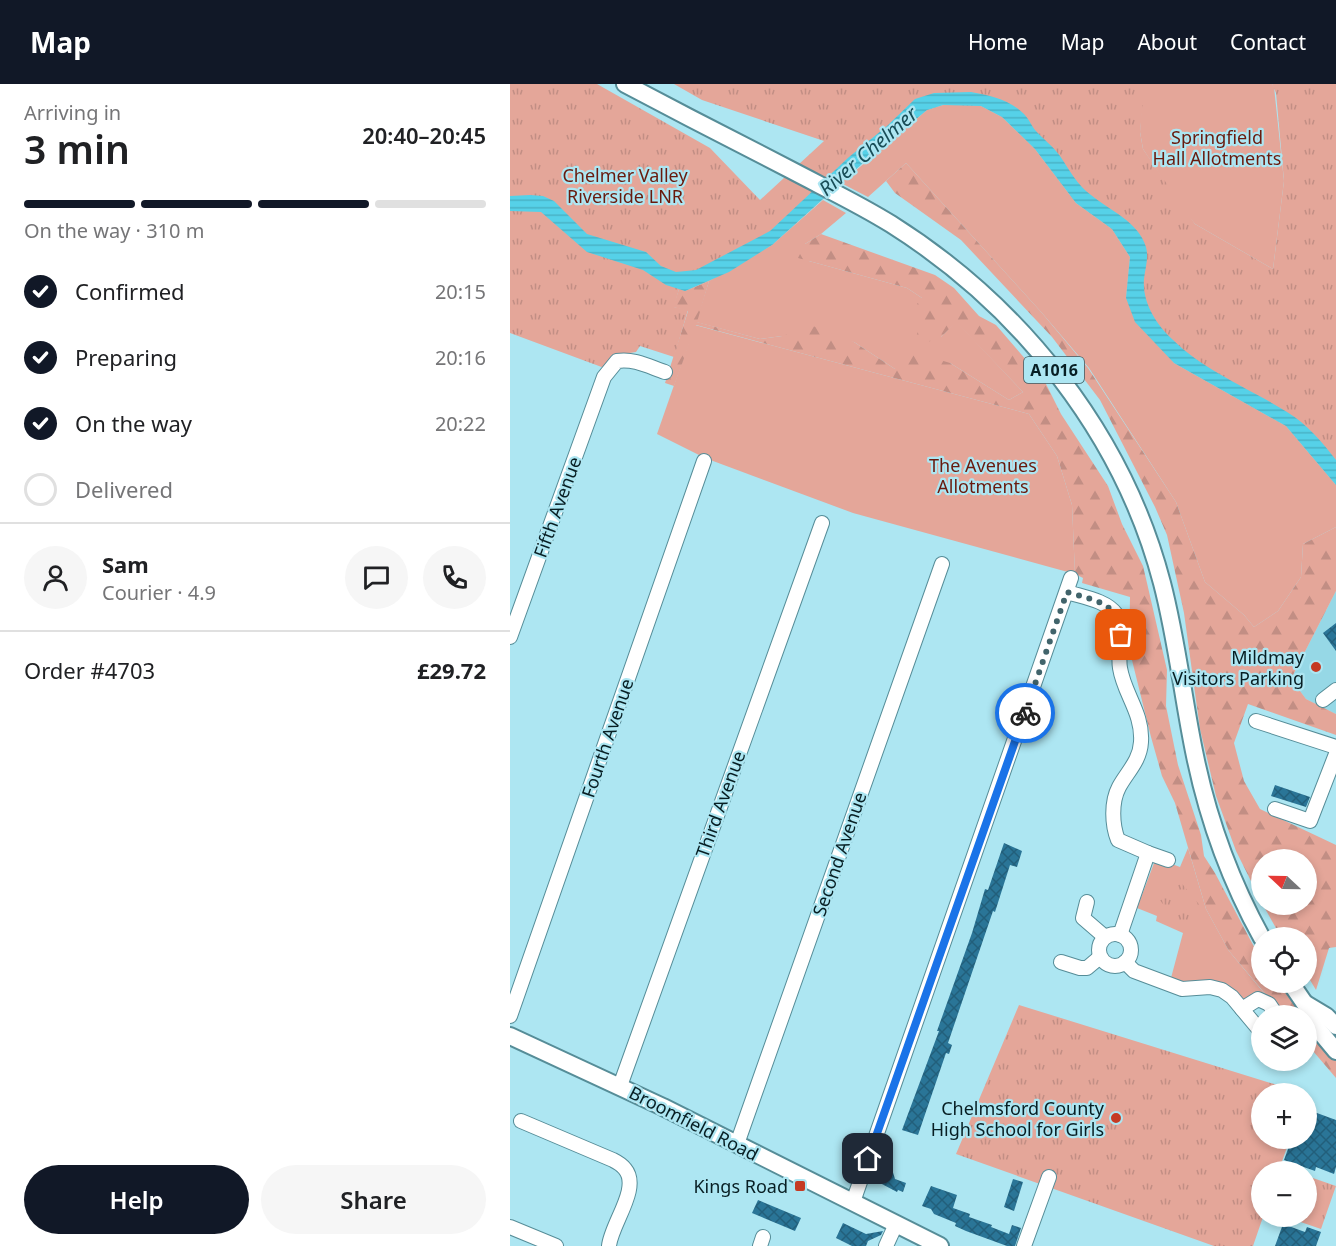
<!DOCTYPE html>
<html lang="en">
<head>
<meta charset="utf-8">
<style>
	:root { --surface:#fff; --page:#f6f6f6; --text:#202124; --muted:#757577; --line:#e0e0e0; --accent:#111827 }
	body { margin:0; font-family:"Noto Sans",sans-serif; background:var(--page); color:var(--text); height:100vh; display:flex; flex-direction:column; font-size:22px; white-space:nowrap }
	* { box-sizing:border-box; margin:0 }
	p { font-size:20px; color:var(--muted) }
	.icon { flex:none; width:33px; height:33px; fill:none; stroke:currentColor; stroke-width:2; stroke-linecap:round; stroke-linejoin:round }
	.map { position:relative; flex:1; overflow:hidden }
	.side { display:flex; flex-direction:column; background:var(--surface); width:510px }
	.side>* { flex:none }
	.needle { width:39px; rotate:292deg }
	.tools { position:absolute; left:741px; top:765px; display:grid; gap:12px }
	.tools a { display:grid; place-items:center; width:66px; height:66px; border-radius:50%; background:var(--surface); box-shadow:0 3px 9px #0003; font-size:30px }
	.pin { position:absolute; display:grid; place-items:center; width:51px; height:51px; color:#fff; margin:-26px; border-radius:12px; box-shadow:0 3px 9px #0006 }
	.courier { position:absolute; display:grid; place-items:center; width:60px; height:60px; margin:-30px; border:4px solid #1a73e8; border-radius:50%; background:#fff; color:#222; box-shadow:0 2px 8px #0007 }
	.head em { font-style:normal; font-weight:600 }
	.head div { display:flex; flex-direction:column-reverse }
	.head { display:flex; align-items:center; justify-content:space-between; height:102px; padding:0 24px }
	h1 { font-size:39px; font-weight:600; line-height:45px }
	.bar { display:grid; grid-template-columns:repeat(4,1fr); gap:9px 6px; align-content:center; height:72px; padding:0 24px }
	.bar i { height:8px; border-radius:4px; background:var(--line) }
	.bar .selected { background:var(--accent) }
	.bar p { grid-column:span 4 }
	.line { display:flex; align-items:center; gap:15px; padding:0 24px; border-top:2px solid var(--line) }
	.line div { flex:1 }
	.round { display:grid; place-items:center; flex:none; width:63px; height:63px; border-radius:32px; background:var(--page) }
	ol { padding:0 24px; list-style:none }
	li { display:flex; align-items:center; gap:18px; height:66px }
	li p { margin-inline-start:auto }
	li .icon { padding:6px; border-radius:50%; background:var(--accent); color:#fff; stroke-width:4 }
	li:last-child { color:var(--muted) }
	li i { width:33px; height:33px; border:3px solid var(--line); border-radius:50% }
	.primary-button { display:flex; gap:12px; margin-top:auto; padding:12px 24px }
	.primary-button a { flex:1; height:69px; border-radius:36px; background:var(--accent); color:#fff; font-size:24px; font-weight:600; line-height:69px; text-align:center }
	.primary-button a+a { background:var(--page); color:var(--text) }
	header { display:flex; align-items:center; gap:36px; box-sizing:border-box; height:84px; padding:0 30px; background:var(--accent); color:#fff }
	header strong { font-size:28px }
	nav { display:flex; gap:33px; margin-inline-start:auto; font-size:21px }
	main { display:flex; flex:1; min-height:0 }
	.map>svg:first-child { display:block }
</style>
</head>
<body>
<header>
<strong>Map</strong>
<nav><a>Home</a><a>Map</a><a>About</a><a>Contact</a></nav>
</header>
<main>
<section class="side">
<div class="head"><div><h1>3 min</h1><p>Arriving in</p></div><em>20:40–20:45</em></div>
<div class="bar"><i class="selected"></i><i class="selected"></i><i class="selected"></i><i></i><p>On the way · 310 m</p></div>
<ol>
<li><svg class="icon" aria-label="check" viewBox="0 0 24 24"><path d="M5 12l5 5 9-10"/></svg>Confirmed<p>20:15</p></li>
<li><svg class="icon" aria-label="check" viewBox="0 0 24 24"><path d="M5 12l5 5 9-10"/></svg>Preparing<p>20:16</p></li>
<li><svg class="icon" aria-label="check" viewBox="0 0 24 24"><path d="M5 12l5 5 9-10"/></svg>On the way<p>20:22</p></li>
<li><i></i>Delivered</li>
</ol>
<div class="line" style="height:108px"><a class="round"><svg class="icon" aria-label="person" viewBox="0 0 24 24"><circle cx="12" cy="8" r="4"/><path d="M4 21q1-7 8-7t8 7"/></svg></a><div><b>Sam</b><p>Courier · 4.9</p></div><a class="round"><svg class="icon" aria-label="chat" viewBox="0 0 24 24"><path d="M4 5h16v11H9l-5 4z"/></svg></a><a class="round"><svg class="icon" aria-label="phone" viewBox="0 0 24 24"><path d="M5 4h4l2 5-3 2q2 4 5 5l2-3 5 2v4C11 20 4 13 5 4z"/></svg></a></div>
<div class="line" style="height:78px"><div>Order #4703</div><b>£29.72</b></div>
<div class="primary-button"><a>Help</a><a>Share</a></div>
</section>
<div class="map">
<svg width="826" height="1162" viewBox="0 0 826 1162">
	<defs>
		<pattern id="forest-firs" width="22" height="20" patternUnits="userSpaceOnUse" patternTransform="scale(1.5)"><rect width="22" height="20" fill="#e4a699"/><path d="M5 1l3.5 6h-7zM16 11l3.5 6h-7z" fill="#c28e84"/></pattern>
		<pattern id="park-tufts" width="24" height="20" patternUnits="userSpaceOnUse" patternTransform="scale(1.5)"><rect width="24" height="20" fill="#e4a699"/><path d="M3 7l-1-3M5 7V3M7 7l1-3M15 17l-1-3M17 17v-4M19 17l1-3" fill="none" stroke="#c28e84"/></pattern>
		<pattern id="water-rules" width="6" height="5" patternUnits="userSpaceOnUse" patternTransform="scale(1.5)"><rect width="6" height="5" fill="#56d1e8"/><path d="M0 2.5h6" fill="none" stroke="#49b3c7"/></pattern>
		<pattern id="building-cross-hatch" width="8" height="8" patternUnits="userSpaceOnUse" patternTransform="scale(1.5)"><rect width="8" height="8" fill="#2a7597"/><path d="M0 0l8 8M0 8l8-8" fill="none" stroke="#225f7b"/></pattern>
	</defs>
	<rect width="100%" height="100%" fill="#ade6f2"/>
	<!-- built -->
	<polygon fill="#96d8e6" points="826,507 826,630 796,615 781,595"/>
	<!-- green -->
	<g fill="#e4a699">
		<polygon points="633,0 762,0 764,3 774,97 763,185 685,140 671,123 633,65 630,48"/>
		<polygon points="448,20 471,22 492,33 525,65 566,119 602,145 620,173 616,214 664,279 776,342 826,401 826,443 793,460 791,493 768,527 744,543 734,531 695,498 666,418 579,284 532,229 396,79 358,113 331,99 417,26 433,21"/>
		<polygon points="313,116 336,129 311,150 295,160 299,177 397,204 412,214 415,228 431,253 446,237 513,308 499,316 440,279 385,285 344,258 272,252 250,255 186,238 199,197 262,161"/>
		<polygon points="185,241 519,330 547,372 562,421 565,490 343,429 195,374 147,350"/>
		<path d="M678,764L696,825L719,867L754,909L744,910L734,915C726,912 723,904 714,901C696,896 682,902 661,894L673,849L646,837L647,832L627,824L646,774L670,783Z"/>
	</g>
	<!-- forest -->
	<g fill="url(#forest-firs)">
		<polygon points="396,79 532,229 578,284 666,418 695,498 734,531 744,543 768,527 791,493 793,460 826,443 826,507 781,595 796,615 826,630 826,651 738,620 724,659 734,697 750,725 826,761 826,863 819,864 806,906 797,891 796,854 771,853 753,821 796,820 796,776 752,776 751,817 726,767 706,712 690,645 674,529 657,451 645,423 590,316 542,253 451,156 385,109 376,97"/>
		<polygon points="311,150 425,191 444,204 469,232 486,241 535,298 551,330 598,402 612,440 633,482 637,499 657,586 656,622 668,681 691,751 694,772 705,789 751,876 752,898 768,899 792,931 773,931 719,867 696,825 665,719 652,692 641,653 619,564 620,513 572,499 573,494 565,490 562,421 547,372 519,330 186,241 164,302 155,299 178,227 163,223 169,205 175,207 199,197 187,238 250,255 272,252 303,242 344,258 385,285 398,266 440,279 499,316 513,308 446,238 431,253 418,258 406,253 415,228 411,226 407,220 412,214 397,204 288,174 295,160"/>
		<polygon points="796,937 826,974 826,994 797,960"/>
	</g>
	<!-- park -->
	<g fill="url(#park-tufts)">
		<polygon points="0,0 87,0 200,64 250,116 314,57 192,16 164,0 633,0 634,9 630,48 633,65 657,100 685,140 763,185 774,97 766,9 762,0 826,0 826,401 776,342 664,279 625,238 616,214 620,173 602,145 566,119 525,65 492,33 471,22 433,21 417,26 354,78 262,161 199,197 175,207 169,205 164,223 178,226 164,273 130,262 126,268 107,271 97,285 0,249"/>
		<polygon points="669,796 692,824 696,835 677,849 662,843 662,831 648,814"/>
		<polygon points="509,921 793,1009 752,1010 752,1054 780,1055 770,1083 783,1087 752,1088 752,1132 753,1133 743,1162 704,1162 446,1070"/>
		<polygon points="797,1092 826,1102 811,1145 776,1133 796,1132"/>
	</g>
	<!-- water -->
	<path fill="url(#water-rules)" d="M461,8C481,12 499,15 514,30C519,35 521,41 525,46C533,55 543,62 550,72C559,85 567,101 581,111C599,126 629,138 636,163C639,174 635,185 634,195C632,218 646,240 662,255C694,287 739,304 777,328C797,340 812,358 826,376V401L776,342L664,279L625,238L616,214L620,173L602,145L566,119L525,65L492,33L471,22L433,21L417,26L354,78L262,161L219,188L175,207L156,201L133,186L77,168L31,128L0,127V112L20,111L33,112L44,117L77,150L136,168L151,182L166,188L186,186L260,147L339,73L377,42L405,15L424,9Z"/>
	<!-- building -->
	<g fill="url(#building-cross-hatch)">
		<polygon points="826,539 826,567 813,549"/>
		<polygon points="765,701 800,713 796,723 761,712"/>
		<polygon points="494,759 512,767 507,783 500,781 485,828 483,827 438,959 442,961 439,970 436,969 408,1051 392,1046 429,947 427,947 462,849 475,805 478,806"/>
		<polygon points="796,1025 826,1036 826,1083 824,1090 806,1083 805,1087 774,1076 782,1054 796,1054"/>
		<polygon points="371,1068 380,1072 379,1075 385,1095 396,1099 393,1108 388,1106 387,1108 370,1099 375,1087 366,1083"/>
		<polygon points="503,1095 513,1098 504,1127 494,1123"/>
		<polygon points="421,1102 447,1111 443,1124 460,1130 459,1133 482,1141 481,1143 499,1150 502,1141 511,1144 505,1162 497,1162 456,1147 445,1142 446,1139 424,1130 421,1125 412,1122"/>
		<polygon points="248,1116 291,1134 285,1147 242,1129"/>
		<polygon points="333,1139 356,1150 373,1147 371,1151 358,1157 356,1162 342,1162 326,1154"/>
		<polygon points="773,1140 795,1148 797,1143 811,1148 806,1162 765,1162"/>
	</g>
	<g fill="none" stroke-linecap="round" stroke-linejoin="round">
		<!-- minor casing -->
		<g stroke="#568d98" stroke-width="16">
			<g id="minor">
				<path d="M557,508C572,513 596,516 606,530C616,545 607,567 610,584C614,610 633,629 631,658C630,677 617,688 609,703C601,718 602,741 608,756L638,769L610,851"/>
				<path d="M0,553L94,293L107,277C124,274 140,283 155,288"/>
				<polyline points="813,616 826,606"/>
				<polyline points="746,637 826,663"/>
				<polyline points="765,725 800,737 826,670"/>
				<polyline points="638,769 658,776"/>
				<polyline points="577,818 573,834 595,853"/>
				<circle cx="605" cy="866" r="16"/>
				<polyline points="551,878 570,884 577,884 590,873"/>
				<polyline points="615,878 624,887 672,905 700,903 712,906 722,913 752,949"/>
				<polyline points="732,925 748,915 759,920 767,932"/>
				<polyline points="0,932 194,377"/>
				<polyline points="110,1002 312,439"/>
				<path d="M11,1037L103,1076C107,1078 112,1081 115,1085C131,1104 101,1140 99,1162"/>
				<polyline points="227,1060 432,480"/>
				<polyline points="343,1118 561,494"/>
				<polyline points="0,1143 46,1162"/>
				<polyline points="250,1162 253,1153"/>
				<polyline points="376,1162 386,1140"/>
				<polyline points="514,1162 539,1093"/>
			</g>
		</g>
		<!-- major casing -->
		<g stroke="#568d98" stroke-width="20">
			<g id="major">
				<path d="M115,0C170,29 226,58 281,86C315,104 349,120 381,140C511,222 613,350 652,499C667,556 673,615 685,672C698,735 721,798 752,854"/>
				<polyline points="780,898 795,920 806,943 826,967"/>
				<polyline points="796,920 816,932 826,942"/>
				<polyline points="0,952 153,1023 430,1162"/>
			</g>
		</g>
		<!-- minor -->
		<use href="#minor" stroke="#fff" stroke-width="14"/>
		<!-- major -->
		<use href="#major" stroke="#fff" stroke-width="16"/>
	</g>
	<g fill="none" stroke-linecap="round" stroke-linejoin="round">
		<!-- done -->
		<path stroke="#41646b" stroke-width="6" stroke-dasharray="0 10.8" d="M515,629L557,508C583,516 609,518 611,551"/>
		<!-- route -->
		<polyline stroke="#1a73e8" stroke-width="8" points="358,1075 515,629"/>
	</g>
	<!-- markers -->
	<g fill="#c53a23" stroke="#ade6f2" stroke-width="2">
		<circle cx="806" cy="583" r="6"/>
		<circle cx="606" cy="1034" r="6"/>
		<rect x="284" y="1096" width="12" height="12" rx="3"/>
	</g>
	<g text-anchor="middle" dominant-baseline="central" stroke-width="4.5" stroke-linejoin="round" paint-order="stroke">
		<!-- shield labels -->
		<rect fill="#ade6f2" stroke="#395a61" stroke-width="1.5" x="514" y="273" width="60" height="26" rx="4.5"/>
		<g font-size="16" font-weight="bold" fill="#071e23">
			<text x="544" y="286">A1016</text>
		</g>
		<!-- park labels -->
		<g font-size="18" fill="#691a0d" stroke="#ade6f2">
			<text x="707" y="53">Springfield<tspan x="707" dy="21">Hall Allotments</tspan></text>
			<text x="115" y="91">Chelmer Valley<tspan x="115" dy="21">Riverside LNR</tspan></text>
			<text x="473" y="381">The Avenues<tspan x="473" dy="21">Allotments</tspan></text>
		</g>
		<!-- street labels -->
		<g font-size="18" fill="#071e23" stroke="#ade6f2">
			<text transform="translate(47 423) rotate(-70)">Fifth Avenue</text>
			<text transform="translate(97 654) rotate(-71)">Fourth Avenue</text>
			<text transform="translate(210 720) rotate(-70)">Third Avenue</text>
			<text transform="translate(329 770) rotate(-71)">Second Avenue</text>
			<text transform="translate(184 1039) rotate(27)">Broomfield Road</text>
		</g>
		<!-- poi labels -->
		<g font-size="18" fill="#071e23" stroke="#ade6f2" text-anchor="end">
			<text x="794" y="573">Mildmay<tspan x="794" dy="21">Visitors Parking</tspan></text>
			<text x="594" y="1024">Chelmsford County<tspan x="594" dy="21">High School for Girls</tspan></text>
			<text x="278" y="1102">Kings Road</text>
		</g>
		<!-- water labels -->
		<g font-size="20" font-style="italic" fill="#184d57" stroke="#ade6f2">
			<text transform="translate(358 67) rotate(-41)">River Chelmer</text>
		</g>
	</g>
</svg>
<div class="tools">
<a><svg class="needle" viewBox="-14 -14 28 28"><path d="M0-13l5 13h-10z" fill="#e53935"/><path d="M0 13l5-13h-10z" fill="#757577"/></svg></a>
<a><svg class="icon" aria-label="locate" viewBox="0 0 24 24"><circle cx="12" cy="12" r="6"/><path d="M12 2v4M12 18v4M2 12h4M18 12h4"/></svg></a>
<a><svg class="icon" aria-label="layers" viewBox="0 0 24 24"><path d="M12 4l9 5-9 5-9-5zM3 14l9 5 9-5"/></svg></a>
<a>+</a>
<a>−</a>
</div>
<div class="pin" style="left:611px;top:551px;background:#ea580c"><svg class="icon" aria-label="bag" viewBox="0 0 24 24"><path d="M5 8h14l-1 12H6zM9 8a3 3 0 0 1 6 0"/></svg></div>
<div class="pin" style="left:358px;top:1075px;background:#1f2937"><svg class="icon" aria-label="home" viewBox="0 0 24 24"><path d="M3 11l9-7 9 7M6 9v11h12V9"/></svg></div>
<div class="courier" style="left:515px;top:629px"><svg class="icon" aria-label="bike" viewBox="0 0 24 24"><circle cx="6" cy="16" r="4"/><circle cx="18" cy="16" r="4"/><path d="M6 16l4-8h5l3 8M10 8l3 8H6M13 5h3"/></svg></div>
</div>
</main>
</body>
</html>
